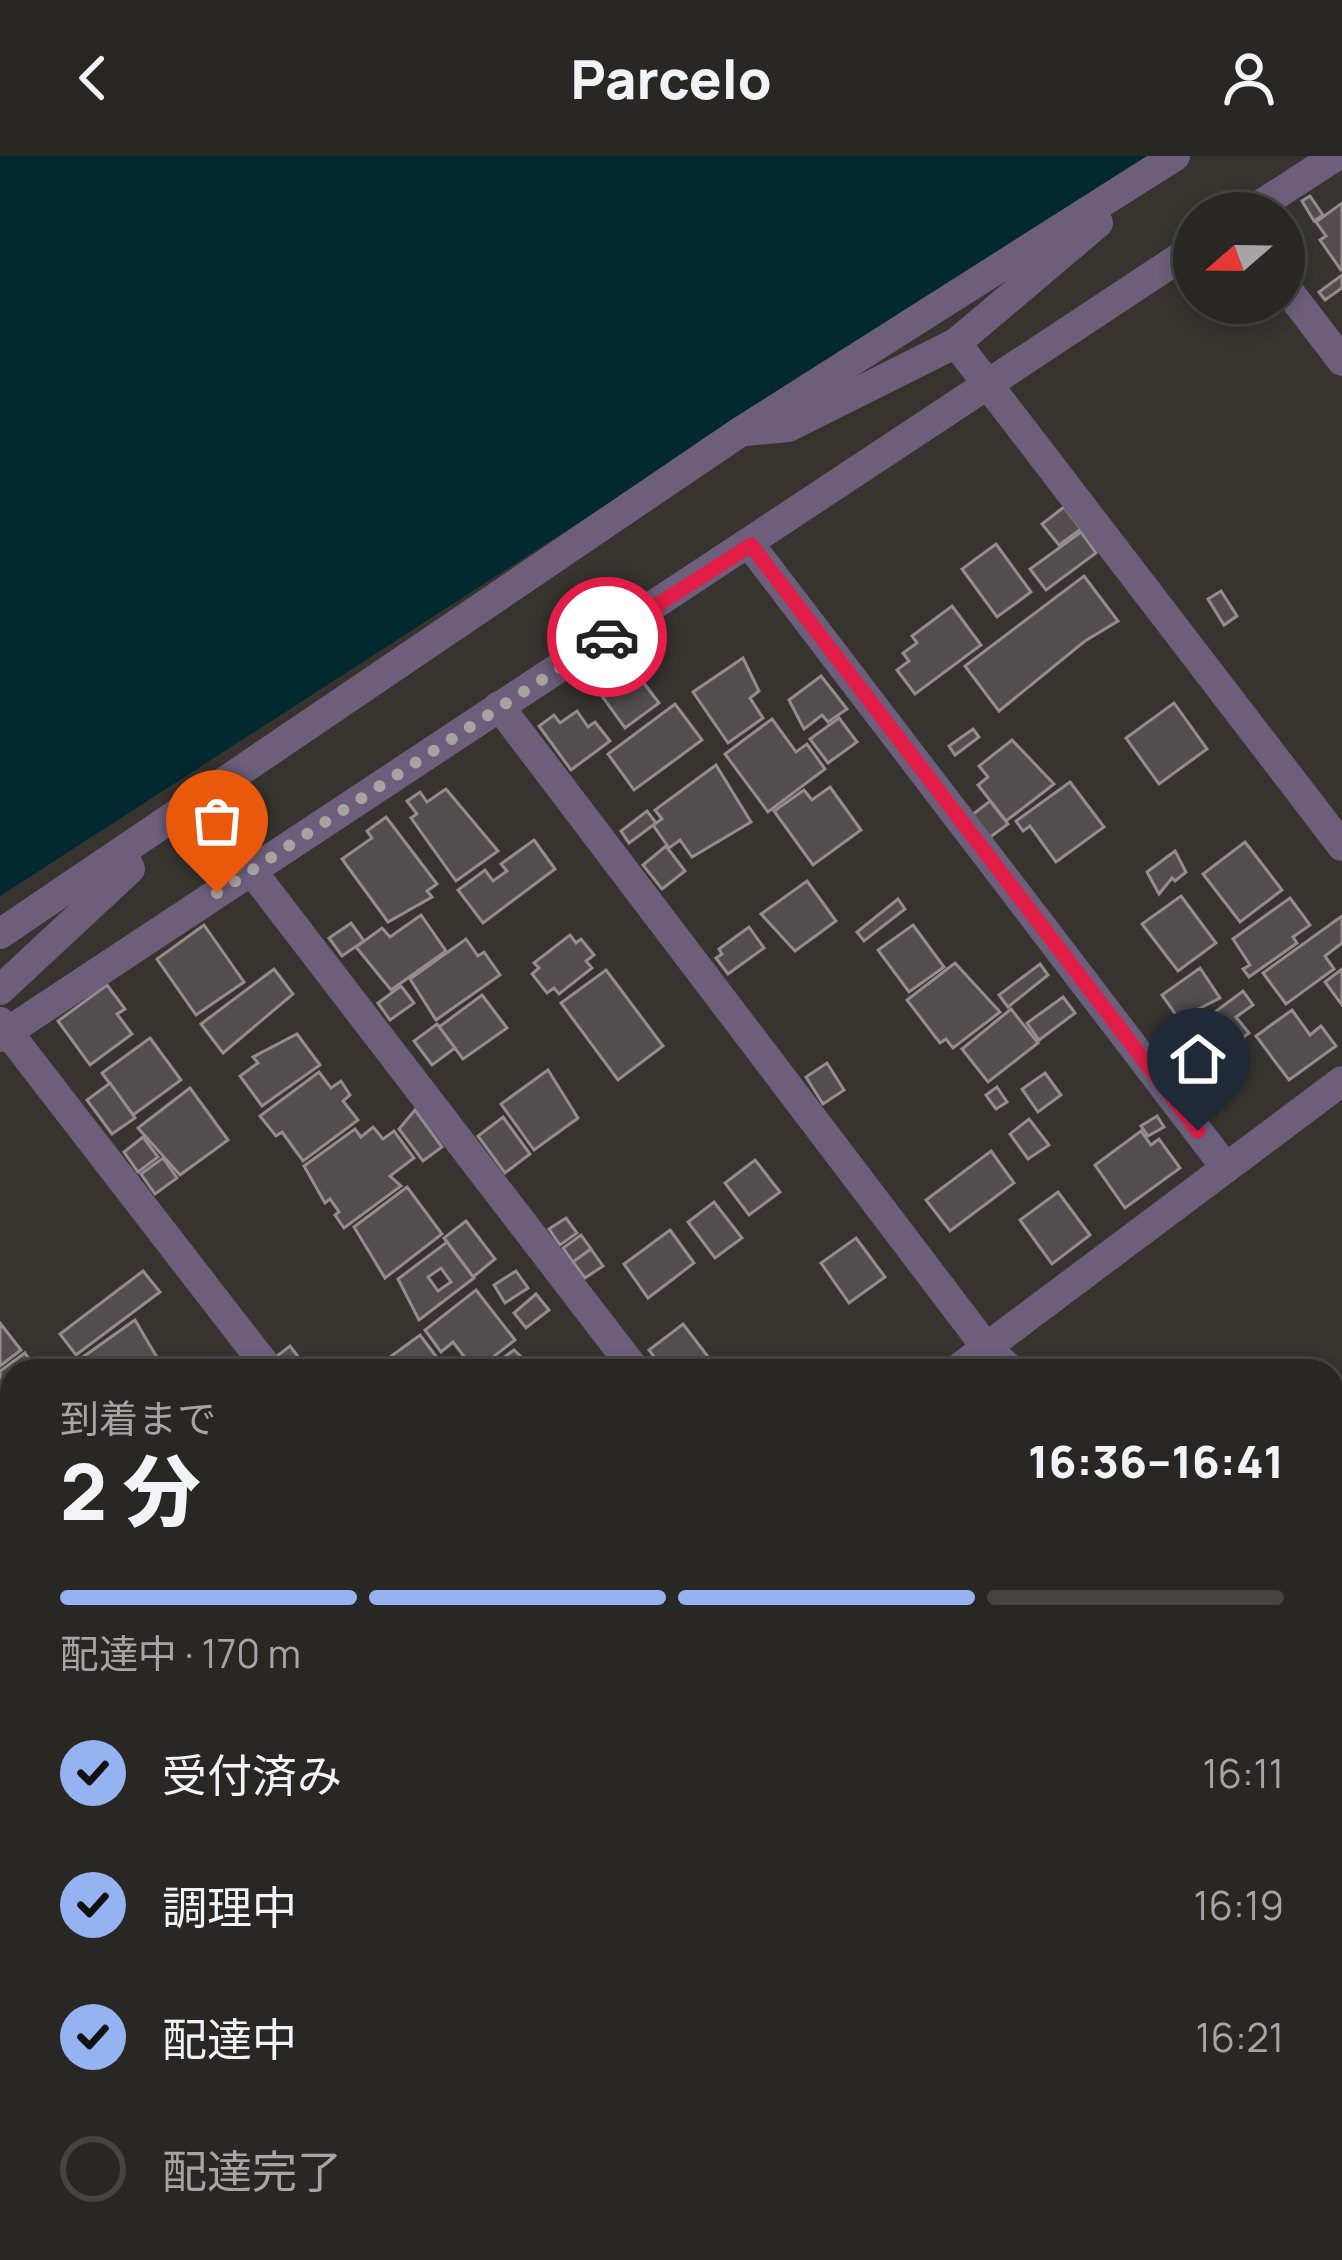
<!DOCTYPE html>
<html lang="ja">
<head>
<meta charset="utf-8">
<style>
	:root { --surface:#292724; --page:#312f2c; --text:#f1f3f6; --muted:#a5a5a6; --line:#454441; --accent:#95b2f1 }
	body { margin:0; font-family:Manrope,"Noto Sans JP",sans-serif; background:var(--page); color:var(--text); height:100vh; display:flex; flex-direction:column; font-size:45px; white-space:nowrap }
	* { box-sizing:border-box; margin:0 }
	p { font-size:39px; color:var(--muted) }
	.icon { flex:none; width:66px; height:66px; fill:none; stroke:currentColor; stroke-width:2; stroke-linecap:round; stroke-linejoin:round }
	.map { position:relative; flex:1; overflow:hidden }
	.sheet { position:absolute; left:0px; top:1203px; width:1344px; height:903px; display:flex; flex-direction:column; background:var(--surface); border-radius:36px 36px 0 0; box-shadow:0 6px 18px #0003,0 0 0 3px var(--line) }
	.sheet>* { flex:none }
	.needle { width:78px; rotate:250deg }
	.fabs { position:absolute; left:1173px; top:36px; display:grid; gap:24px }
	.fabs a { display:grid; place-items:center; width:132px; height:132px; border-radius:50%; background:var(--surface); box-shadow:0 6px 18px #0003,0 0 0 3px var(--line); font-size:60px }
	.pin { position:absolute; display:grid; place-items:center; width:102px; height:102px; color:#fff; margin:-123px -51px; border-radius:50% 50% 50% 0; rotate:-45deg; box-shadow:0 0 12px #0007 }
	.pin .icon { rotate:45deg }
	.courier { position:absolute; display:grid; place-items:center; width:120px; height:120px; margin:-60px; border:9px solid #e11d48; border-radius:50%; background:#fff; color:#222; box-shadow:0 3px 15px #0007 }
	.headline em { font-style:normal; font-weight:800 }
	.headline div { display:flex; flex-direction:column-reverse }
	.headline { display:flex; align-items:center; justify-content:space-between; height:204px; padding:0 60px }
	h1 { font-size:78px; font-weight:800; line-height:90px }
	.bar { display:grid; grid-template-columns:repeat(4,1fr); gap:18px 12px; align-content:center; height:144px; padding:0 60px }
	.bar i { height:15px; border-radius:9px; background:var(--line) }
	.bar .current { background:var(--accent) }
	.bar p { grid-column:span 4 }
	ol { padding:0 60px; list-style:none }
	li { display:flex; align-items:center; gap:36px; height:132px }
	li p { margin-inline-start:auto }
	li .icon { padding:12px; border-radius:50%; background:var(--accent); color:#111; stroke-width:4 }
	li:last-child { color:var(--muted) }
	li i { width:66px; height:66px; border:6px solid var(--line); border-radius:50% }
	header { display:flex; justify-content:space-between; align-items:center; height:156px; padding:0 60px; background:var(--surface); font-size:54px; font-weight:800 }
	.map>svg:first-child { display:block }
</style>
</head>
<body>
<header><svg class="icon" aria-label="back" viewBox="0 0 24 24"><path d="M15 5l-7 7 7 7"/></svg>Parcelo<svg class="icon" aria-label="person" viewBox="0 0 24 24"><circle cx="12" cy="8" r="4"/><path d="M4 21q1-7 8-7t8 7"/></svg></header>
<div class="map">
<svg width="1342" height="2104" viewBox="0 0 1342 2104">
	<rect width="100%" height="100%" fill="#373430"/>
	<!-- water -->
	<polygon fill="#022830" points="0,0 1147,0 0,740"/>
	<!-- building -->
	<g fill="#524d4f" stroke="#938d8f" stroke-width="3" fill-rule="evenodd">
		<polygon points="1310,40 1323,59 1314,65 1302,45"/>
		<polygon points="1342,47 1342,113 1341,114 1320,84 1326,80 1316,66"/>
		<polygon points="1342,119 1342,132 1325,144 1319,136"/>
		<polygon points="1064,351 1081,373 1059,389 1042,368"/>
		<polygon points="1081,376 1096,397 1046,434 1030,413"/>
		<polygon points="996,388 1031,436 997,461 962,413"/>
		<polygon points="1084,420 1118,465 1085,485 999,555 965,510"/>
		<polygon points="1221,435 1237,460 1224,469 1208,443"/>
		<polygon points="952,450 981,489 915,538 897,514 909,505 903,497 917,487 912,480"/>
		<polygon points="743,502 759,535 750,542 763,562 728,587 693,536"/>
		<polygon points="620,510 624,515 631,510 659,547 625,572 594,529"/>
		<polygon points="821,520 847,553 828,566 822,559 804,573 789,544"/>
		<polygon points="1174,547 1207,593 1159,628 1126,582"/>
		<polygon points="675,548 702,584 634,634 608,598"/>
		<polygon points="577,555 588,571 595,566 610,585 571,614 539,570 554,559 560,567"/>
		<polygon points="839,562 857,586 828,607 810,583"/>
		<polygon points="772,563 796,596 807,588 825,613 768,656 725,598"/>
		<polygon points="973,573 979,581 955,599 949,590"/>
		<polygon points="1012,584 1054,628 1006,665 978,629 988,621 979,610"/>
		<polygon points="716,609 751,666 692,701 680,684 669,692 653,669 662,663 655,654"/>
		<polygon points="1070,626 1104,671 1056,706 1030,670 1023,675 1016,665"/>
		<polygon points="830,631 861,674 813,709 774,655 804,634 812,644"/>
		<polygon points="446,633 498,695 456,725 411,662 417,658 407,645 420,636 427,646"/>
		<polygon points="990,645 1008,668 989,682 972,659"/>
		<polygon points="647,655 656,667 629,687 621,675"/>
		<polygon points="386,661 437,728 427,735 432,741 388,766 342,703 372,682 367,675"/>
		<polygon points="534,684 555,713 483,767 458,734 485,714 493,725 507,715 501,708"/>
		<polygon points="1245,686 1282,734 1240,766 1203,718"/>
		<polygon points="666,690 685,715 662,733 643,709"/>
		<polygon points="1175,695 1186,716 1175,725 1172,722 1159,738 1147,716"/>
		<polygon points="807,725 836,765 795,795 761,758"/>
		<polygon points="1181,740 1216,787 1178,815 1142,768"/>
		<polygon points="1290,742 1310,769 1293,781 1297,787 1249,821 1243,813 1250,809 1233,783"/>
		<polygon points="898,743 905,753 864,785 857,776"/>
		<polygon points="421,759 446,795 391,834 356,791 382,772 390,781"/>
		<polygon points="1342,760 1342,787 1325,800 1334,813 1286,848 1263,817"/>
		<polygon points="351,767 364,785 342,800 329,782"/>
		<polygon points="204,769 244,826 196,859 157,803"/>
		<polygon points="913,769 944,811 909,836 878,794"/>
		<polygon points="749,771 764,792 728,818 716,802 722,798 719,793"/>
		<polygon points="570,779 576,787 581,783 594,799 586,805 592,812 559,838 554,832 547,837 532,818 539,812 534,807"/>
		<polygon points="466,783 478,800 484,796 500,819 436,864 410,823"/>
		<polygon points="955,807 1000,856 953,892 946,883 940,887 907,844"/>
		<polygon points="1040,808 1048,819 1008,851 999,839"/>
		<polygon points="1200,812 1220,842 1179,863 1162,839"/>
		<polygon points="274,813 293,838 223,897 201,868"/>
		<polygon points="1342,813 1342,849 1325,826"/>
		<polygon points="606,814 663,890 618,924 561,847"/>
		<polygon points="107,829 125,853 117,858 132,878 90,909 58,865"/>
		<polygon points="401,830 414,847 390,864 378,847"/>
		<polygon points="1243,835 1253,849 1236,861 1249,877 1213,904 1191,874"/>
		<polygon points="482,839 507,872 463,903 439,871"/>
		<polygon points="1063,841 1075,857 1039,884 1027,867"/>
		<polygon points="1011,853 1038,887 988,926 962,893"/>
		<polygon points="1292,854 1310,879 1321,870 1336,890 1289,924 1256,880"/>
		<polygon points="437,868 455,892 432,909 414,885"/>
		<polygon points="297,878 320,909 262,950 240,920 258,907 253,901"/>
		<polygon points="150,882 181,924 133,959 102,917"/>
		<polygon points="827,907 844,934 823,948 806,921"/>
		<polygon points="548,914 578,962 534,994 501,948"/>
		<polygon points="319,916 331,932 341,925 350,939 343,945 358,964 303,1005 282,976 276,980 260,960"/>
		<polygon points="1045,917 1061,939 1038,956 1022,933"/>
		<polygon points="110,927 135,962 112,978 87,944"/>
		<polygon points="997,931 1007,946 996,953 986,939"/>
		<polygon points="190,932 228,984 180,1019 138,972"/>
		<polygon points="415,954 442,991 423,1005 399,973"/>
		<polygon points="1157,960 1164,971 1148,980 1141,970"/>
		<polygon points="503,961 530,998 505,1017 478,980"/>
		<polygon points="1029,963 1049,989 1028,1003 1010,978"/>
		<polygon points="373,971 383,983 394,975 414,1002 390,1020 401,1030 344,1072 335,1059 339,1056 330,1043 325,1047 304,1010 355,973 361,981"/>
		<polygon points="1141,975 1151,989 1159,983 1180,1012 1125,1052 1095,1009"/>
		<polygon points="143,981 158,1001 138,1016 124,996"/>
		<polygon points="991,995 1014,1027 950,1075 926,1044"/>
		<polygon points="163,1002 177,1022 155,1038 141,1018"/>
		<polygon points="755,1004 780,1036 749,1059 725,1027"/>
		<polygon points="407,1031 442,1078 385,1122 354,1071"/>
		<polygon points="1058,1036 1090,1079 1052,1108 1020,1064"/>
		<polygon points="714,1046 742,1082 715,1102 688,1066"/>
		<polygon points="566,1062 577,1077 560,1089 549,1073"/>
		<polygon points="466,1065 495,1103 473,1121 444,1082"/>
		<polygon points="670,1074 694,1107 648,1142 624,1108"/>
		<polygon points="581,1079 591,1093 573,1106 563,1092"/>
		<polygon points="856,1082 885,1121 849,1147 821,1107"/>
		<path d="M447,1086L474,1122L419,1164L398,1123ZM441,1112L451,1126L438,1135L428,1121Z"/>
		<polygon points="591,1093 603,1110 585,1122 573,1106"/>
		<polygon points="143,1115 160,1136 76,1199 60,1178"/>
		<polygon points="516,1115 528,1132 505,1147 494,1129"/>
		<polygon points="476,1134 515,1184 475,1215 453,1186 441,1196 425,1174"/>
		<polygon points="536,1138 549,1154 526,1172 514,1157"/>
		<polygon points="135,1164 158,1203 152,1207 158,1215 92,1215 83,1201"/>
		<polygon points="0,1167 21,1194 0,1210"/>
		<polygon points="683,1168 719,1215 665,1215 649,1194"/>
		<polygon points="420,1179 447,1215 371,1215"/>
		<polygon points="290,1190 303,1207 288,1215 277,1200"/>
		<polygon points="514,1194 536,1215 485,1215"/>
		<polygon points="25,1197 37,1215 12,1215 12,1258 0,1266 0,1215"/>
		<polygon points="0,1384 12,1399 12,1440 7,1444 0,1435"/>
		<polygon points="0,1806 12,1827 6,1833 9,1840 0,1845"/>
		<polygon points="12,1973 12,2007 0,1984"/>
	</g>
	<g fill="none" stroke-linecap="round" stroke-linejoin="round">
		<!-- minor -->
		<g stroke="#6d5f7b" stroke-width="30">
			<polyline points="1248,57 1336,0"/>
			<polyline points="1284,129 1342,205"/>
			<polyline points="956,187 1098,67"/>
			<polyline points="746,275 788,271 956,187 1342,690"/>
			<polyline points="751,390 1226,1012"/>
			<polyline points="499,550 986,1191 1012,1215"/>
			<polyline points="251,714 636,1215"/>
			<polyline points="0,778 740,276 1175,0"/>
			<polyline points="0,834 130,713 122,697"/>
			<polyline points="0,866 270,1215"/>
			<polyline points="0,881 1194,92"/>
			<polyline points="955,1215 1342,925"/>
			<polyline points="1332,1274 1342,1267"/>
			<polyline points="0,1350 12,1366"/>
			<polyline points="0,1542 12,1567"/>
			<polyline points="1332,1614 1342,1606"/>
			<polyline points="1332,1639 1342,1652"/>
			<polyline points="0,1745 12,1738"/>
			<polyline points="0,2074 12,2067"/>
			<polyline points="95,2094 99,2104"/>
			<polyline points="252,2094 256,2104"/>
			<polyline points="568,2094 576,2104"/>
			<polyline points="937,2094 944,2104"/>
			<polyline points="1309,2094 1317,2104"/>
			<polyline points="460,2104 468,2094"/>
		</g>
	</g>
	<g fill="none" stroke-linecap="round" stroke-linejoin="round">
		<!-- done -->
		<polyline stroke="#a6a3a0" stroke-width="12" stroke-dasharray="0 21.6" points="217,737 607,481"/>
		<!-- route -->
		<polyline stroke="#e11d48" stroke-width="15" points="607,481 751,389 1198,975"/>
	</g>
</svg>
<div class="fabs">
<a><svg class="needle" viewBox="-14 -14 28 28"><path d="M0-13l5 13h-10z" fill="#e53935"/><path d="M0 13l5-13h-10z" fill="#a5a5a6"/></svg></a>
</div>
<div class="pin" style="left:217px;top:737px;background:#ea580c"><svg class="icon" aria-label="bag" viewBox="0 0 24 24"><path d="M5 8h14l-1 12H6zM9 8a3 3 0 0 1 6 0"/></svg></div>
<div class="pin" style="left:1198px;top:975px;background:#1f2937"><svg class="icon" aria-label="home" viewBox="0 0 24 24"><path d="M3 11l9-7 9 7M6 9v11h12V9"/></svg></div>
<div class="courier" style="left:607px;top:481px"><svg class="icon" aria-label="car" viewBox="0 0 24 24"><path d="M5 17H2v-5l4-1 3-4h7l3 4 3 1v5h-3M9 17h6M6 11h13"/><circle cx="7" cy="17" r="2"/><circle cx="17" cy="17" r="2"/></svg></div>
<section class="sheet">
<div class="headline"><div><h1>2 分</h1><p>到着まで</p></div><em>16:36–16:41</em></div>
<div class="bar"><i class="current"></i><i class="current"></i><i class="current"></i><i></i><p>配達中 · 170 m</p></div>
<ol>
<li><svg class="icon" aria-label="check" viewBox="0 0 24 24"><path d="M5 12l5 5 9-10"/></svg>受付済み<p>16:11</p></li>
<li><svg class="icon" aria-label="check" viewBox="0 0 24 24"><path d="M5 12l5 5 9-10"/></svg>調理中<p>16:19</p></li>
<li><svg class="icon" aria-label="check" viewBox="0 0 24 24"><path d="M5 12l5 5 9-10"/></svg>配達中<p>16:21</p></li>
<li><i></i>配達完了</li>
</ol>
</section>
</div>
</body>
</html>
